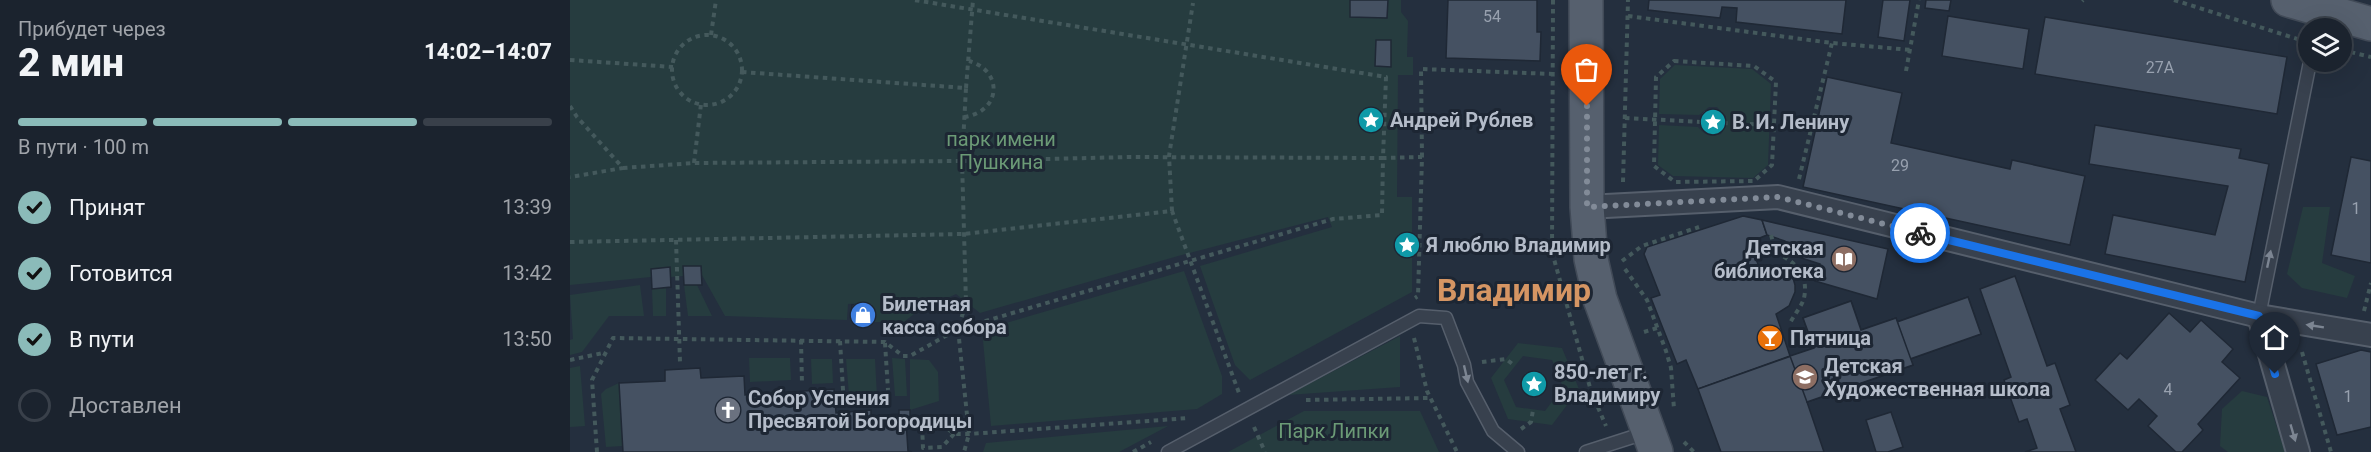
<!DOCTYPE html>
<html lang="ru">
<head>
<meta charset="utf-8">
<style>
	:root { --surface:#1b232e; --page:#242b36; --text:#f1f3f6; --muted:#a0a4aa; --line:#39404a; --accent:#8bbbb9 }
	body { margin:0; font-family:Roboto,sans-serif; background:var(--page); color:var(--text); height:100vh; display:flex; flex-direction:column; font-size:22px; white-space:nowrap }
	* { box-sizing:border-box; margin:0 }
	p { font-size:20px; color:var(--muted) }
	.icon { flex:none; width:33px; height:33px; fill:none; stroke:currentColor; stroke-width:2; stroke-linecap:round; stroke-linejoin:round }
	.map { position:relative; flex:1; overflow:hidden }
	.side { display:flex; flex-direction:column; background:var(--surface); width:570px }
	.side>* { flex:none }
	.buttons { position:absolute; left:1728px; top:18px; display:grid; gap:12px }
	.buttons a { display:grid; place-items:center; width:54px; height:54px; border-radius:50%; background:var(--surface); box-shadow:0 6px 24px #0002,0 0 0 2px var(--line); font-size:30px }
	.pin { position:absolute; display:grid; place-items:center; width:51px; height:51px; color:#fff; margin:-62px -26px; border-radius:50% 50% 50% 0; rotate:-45deg; box-shadow:0 0 6px #0007 }
	.pin .icon { rotate:45deg }
	.courier { position:absolute; display:grid; place-items:center; width:60px; height:60px; margin:-30px; border:4px solid #1a73e8; border-radius:50%; background:#fff; color:#222; box-shadow:0 2px 8px #0007 }
	.headline em { font-style:normal; font-weight:800 }
	.headline div { display:flex; flex-direction:column-reverse }
	.headline { display:flex; align-items:center; justify-content:space-between; height:102px; padding:0 18px }
	h1 { font-size:39px; font-weight:800; line-height:45px }
	.bar { display:grid; grid-template-columns:repeat(4,1fr); gap:9px 6px; align-content:center; height:72px; padding:0 18px }
	.bar i { height:8px; border-radius:4px; background:var(--line) }
	.bar .selected { background:var(--accent) }
	.bar p { grid-column:span 4 }
	ol { padding:0 18px; list-style:none }
	li { display:flex; align-items:center; gap:18px; height:66px }
	li p { margin-inline-start:auto }
	li .icon { padding:6px; border-radius:50%; background:var(--accent); color:#111; stroke-width:4 }
	li:last-child { color:var(--muted) }
	li i { width:33px; height:33px; border:3px solid var(--line); border-radius:50% }
	main { display:flex; flex:1; min-height:0 }
	.map>svg:first-child { display:block }
</style>
</head>
<body>
<main>
<section class="side">
<div class="headline"><div><h1>2 мин</h1><p>Прибудет через</p></div><em>14:02–14:07</em></div>
<div class="bar"><i class="selected"></i><i class="selected"></i><i class="selected"></i><i></i><p>В пути · 100 m</p></div>
<ol>
<li><svg class="icon" aria-label="check" viewBox="0 0 24 24"><path d="M5 12l5 5 9-10"/></svg>Принят<p>13:39</p></li>
<li><svg class="icon" aria-label="check" viewBox="0 0 24 24"><path d="M5 12l5 5 9-10"/></svg>Готовится<p>13:42</p></li>
<li><svg class="icon" aria-label="check" viewBox="0 0 24 24"><path d="M5 12l5 5 9-10"/></svg>В пути<p>13:50</p></li>
<li><i></i>Доставлен</li>
</ol>
</section>
<div class="map">
<svg width="1801" height="452" viewBox="0 0 1801 452">
	<rect width="100%" height="100%" fill="#242f3e"/>
	<!-- green -->
	<g fill="#263c3f" fill-rule="evenodd">
		<path d="M0,0H780V17L817,18L818,0H831V12L838,21L837,57H843V75H828L827,197H842V292L680,380L665,365L630,266L762,227L758,217L608,256L410,313L386,294L344,314L334,322H299L298,303L278,304L277,320L155,316L132,275L131,266L113,267V276L101,277L100,267L81,269V277L0,285ZM807,40L821,41V66H805Z"/>
		<path d="M1105,65L1182,69L1201,84L1198,165L1183,178L1103,176L1088,165L1089,125L1128,127C1135,135 1140,138 1151,134L1156,126V116L1147,107H1139L1129,115L1089,114L1090,79Z"/>
		<polygon points="1733,207 1760,207 1752,263 1785,276 1777,298 1732,288 1717,274"/>
		<polygon points="614,271 652,376 652,394 627,409 421,426 412,330"/>
		<polygon points="70,285 74,316 39,316 12,352 0,355 0,340 3,339 0,295"/>
		<polygon points="114,285 127,285 142,316 118,316"/>
		<polygon points="96,288 96,316 83,316 82,289"/>
		<polygon points="830,336 830,387 718,395"/>
		<path d="M948,343L992,348L1009,389L982,425L938,419L921,378ZM953,356L982,360L993,387L975,411L946,407L934,380Z"/>
		<polygon points="179,358 220,358 221,380 180,382"/>
		<polygon points="322,358 335,359 337,396 325,396"/>
		<polygon points="241,359 262,359 263,383 242,384"/>
		<polygon points="276,359 305,359 307,397 293,398 293,394 279,395"/>
		<polygon points="340,359 359,360 368,372 369,401 340,410"/>
		<polygon points="10,366 15,426 0,427 0,368"/>
		<polygon points="49,383 53,446 36,447 31,394 36,389"/>
		<polygon points="1672,391 1697,397 1715,452 1658,452 1650,446 1652,409"/>
		<polygon points="734,411 850,411 869,452 658,452"/>
		<polygon points="598,426 549,452 413,452 416,443"/>
	</g>
	<!-- building -->
	<g fill="#455162" stroke="#1f2835" stroke-width="1.5">
		<polygon points="780,0 818,0 817,18 780,17"/>
		<polygon points="878,0 967,0 967,32 971,32 970,61 876,58"/>
		<polygon points="1079,0 1276,0 1272,34 1166,22 1167,8 1152,7 1150,18 1078,10"/>
		<polygon points="1313,0 1340,0 1334,41 1308,37"/>
		<polygon points="1356,0 1381,0 1379,11 1355,8"/>
		<polygon points="1378,16 1459,29 1453,69 1372,56"/>
		<polygon points="1475,17 1717,57 1707,114 1465,74"/>
		<polygon points="806,40 821,40 821,67 805,66"/>
		<polygon points="1257,77 1332,93 1321,143 1440,169 1442,160 1515,176 1500,245 1233,187"/>
		<polygon points="1525,125 1671,149 1669,158 1699,164 1675,282 1535,254 1543,215 1645,235 1658,186 1519,164"/>
		<polygon points="1781,157 1801,161 1801,263 1761,255"/>
		<polygon points="1173,216 1192,220 1197,235 1180,242 1189,267 1196,265 1212,267 1223,278 1225,285 1225,292 1219,306 1206,314 1220,356 1128,389 1116,360 1107,364 1081,298 1090,295 1074,254 1077,247"/>
		<polygon points="1192,220 1318,249 1307,299 1245,281 1250,264 1216,253 1215,241 1197,235"/>
		<polygon points="113,266 131,266 132,285 114,285"/>
		<polygon points="100,267 101,287 82,289 81,269"/>
		<polygon points="1445,276 1477,366 1485,363 1500,405 1490,409 1506,452 1455,452 1467,448 1457,419 1449,422 1434,380 1441,377 1410,289"/>
		<polygon points="1398,297 1411,334 1340,359 1343,365 1237,402 1254,452 1151,452 1128,389 1244,348 1233,318 1281,301 1291,330 1326,318 1327,322"/>
		<polygon points="1398,297 1411,334 1340,359 1327,322"/>
		<polygon points="1281,301 1291,330 1326,318 1343,365 1237,402 1220,356 1244,348 1233,318"/>
		<polygon points="298,304 298,319 282,319 282,305"/>
		<polygon points="1599,313 1620,332 1631,320 1663,349 1652,362 1670,378 1628,424 1633,430 1612,452 1606,452 1578,426 1587,416 1569,399 1558,410 1525,380 1550,353 1557,359"/>
		<polygon points="1791,350 1801,352 1801,427 1767,435 1746,364"/>
		<polygon points="130,368 131,378 174,376 175,395 264,389 266,413 301,410 301,416 329,414 329,410 340,410 340,421 336,421 338,451 342,452 53,452 49,383 95,381 95,370"/>
		<polygon points="1321,412 1333,447 1318,452 1306,452 1296,420"/>
	</g>
	<g fill="none" stroke-linecap="round" stroke-linejoin="round">
		<!-- service casing -->
		<g stroke="#565f6c" stroke-width="15">
			<g id="service">
				<polyline points="1689,316 1740,62"/>
				<polyline points="598,452 849,316 876,318 894,365 897,382 923,431 948,452"/>
				<polyline points="1016,452 1078,432"/>
			</g>
		</g>
		<!-- minor casing -->
		<g stroke="#565f6c" stroke-width="26">
			<g id="minor">
				<polyline points="1017,207 1208,197 1689,316 1801,335"/>
				<polyline points="1689,316 1728,452"/>
			</g>
		</g>
		<!-- primary casing -->
		<g stroke="#414a57" stroke-width="36">
			<g id="primary">
				<polyline points="1016,0 1017,207 1021,259 1030,299 1086,452"/>
				<polyline points="1718,0 1801,24"/>
			</g>
		</g>
		<!-- path -->
		<g stroke="#44595c" stroke-width="4" stroke-dasharray="4.5 4.5" stroke-linecap="butt">
			<polyline points="983,0 982,252 1021,391 1036,426"/>
			<polyline points="1604,0 1737,42"/>
			<polyline points="1512,1 1513,0"/>
			<polyline points="1058,16 1262,43 1341,50"/>
			<polyline points="141,35 146,0"/>
			<circle cx="137" cy="70" r="35"/>
			<polyline points="1772,50 1801,57"/>
			<polyline points="0,60 103,67"/>
			<polygon points="1104,61 1184,66 1206,82 1202,165 1184,181 1105,182 1084,166 1086,77"/>
			<polyline points="1336,71 1349,0"/>
			<polyline points="172,72 396,88 392,161 396,303 388,329 399,434 394,452"/>
			<polyline points="396,88 403,0"/>
			<polyline points="0,106 7,117 53,168 0,177"/>
			<circle cx="1142" cy="121" r="10"/>
			<path d="M394,117C431,112 434,71 399,61"/>
			<polyline points="1055,118 1132,122"/>
			<polyline points="1153,123 1204,125"/>
			<polyline points="852,157 851,69 983,74"/>
			<polyline points="124,163 131,104"/>
			<polyline points="53,168 124,163 392,161 559,157 813,158 816,77 344,0"/>
			<polyline points="1229,179 1262,43"/>
			<polyline points="1053,182 1058,0"/>
			<polyline points="602,211 599,156 623,3"/>
			<path d="M1201,235L1206,253C1225,261 1239,275 1234,298C1232,306 1224,315 1220,323"/>
			<polyline points="106,240 110,362"/>
			<polyline points="0,242 393,234 602,211 669,393"/>
			<polyline points="1052,261 1072,246 1129,227"/>
			<polyline points="1055,269 1077,300 1096,351 1101,368 1104,409"/>
			<polyline points="1794,311 1801,283"/>
			<polyline points="1074,332 1087,328"/>
			<polyline points="844,338 857,391 887,452"/>
			<polyline points="231,340 232,384"/>
			<polyline points="270,341 274,406"/>
			<polyline points="315,343 318,390"/>
			<polyline points="1732,352 1761,452"/>
			<polyline points="0,360 33,353"/>
			<polyline points="912,362 936,359 945,366"/>
			<polyline points="989,377 1015,367"/>
			<polyline points="736,400 860,398"/>
			<polyline points="684,427 695,452"/>
			<polyline points="951,429 961,422 963,410"/>
			<polyline points="384,434 372,447 353,448 352,424 371,423 384,434 399,434 619,418"/>
			<polyline points="1114,442 1124,452"/>
			<polyline points="27,452 22,380 43,338 315,342 333,356 340,356 388,329 763,219 812,215 813,158 852,157 848,296 845,298"/>
			<polyline points="563,452 581,442"/>
		</g>
		<!-- service -->
		<use href="#service" stroke="#38414e" stroke-width="12"/>
		<!-- minor -->
		<use href="#minor" stroke="#38414e" stroke-width="22"/>
		<!-- primary -->
		<use href="#primary" stroke="#56606e" stroke-width="33"/>
	</g>
	<!-- one-way arrows -->
	<defs><path id="oneway-solid" d="M-6-.8H1V-3.2L6.5 0L1 3.2V.8H-6Z" transform="scale(1.5)"/></defs>
	<g fill="#7c8592">
		<use href="#oneway-solid" transform="translate(1699 259) rotate(-78)"/>
		<use href="#oneway-solid" transform="translate(1745 326) rotate(-171)"/>
		<use href="#oneway-solid" transform="translate(896 374) rotate(77)"/>
		<use href="#oneway-solid" transform="translate(1723 433) rotate(74)"/>
	</g>
	<g fill="none" stroke-linecap="round" stroke-linejoin="round">
		<!-- done -->
		<polyline stroke="#828b98" stroke-width="6" stroke-dasharray="0 10.8" points="1017,106 1017,207 1208,197 1350,233"/>
		<!-- route -->
		<polyline stroke="#1a73e8" stroke-width="8" points="1350,233 1689,316 1705,374"/>
	</g>
	<!-- icons -->
	<defs>
		<g id="sight-disc" transform="scale(1.35)"><circle r="9.5" fill="#0f9aa8" stroke="#1d2633"/><path d="M0-6L1.8-2.2L6-1.7L2.9 1.2L3.7 5.4L0 3.3L-3.7 5.4L-2.9 1.2L-6-1.7L-1.8-2.2Z" fill="#fff"/></g>
		<g id="library-disc" transform="scale(1.35)"><circle r="9.5" fill="#8d6e63" stroke="#1d2633"/><path d="M-6-4Q-3-5.5-.7-3.5V5Q-3 3-6 4ZM6-4Q3-5.5 .7-3.5V5Q3 3 6 4Z" fill="#fff"/></g>
		<g id="shop-disc" transform="scale(1.35)"><circle r="9.5" fill="#3f7fe0" stroke="#1d2633"/><path d="M-5-2.5h2.3a2.7 3.5 0 0 1 5.4 0H5L5.5 6h-11ZM-1.5-2.5h3a1.5 2.3 0 0 0-3 0Z" fill="#fff"/></g>
		<g id="bar-disc" transform="scale(1.35)"><circle r="9.5" fill="#e8710a" stroke="#1d2633"/><path d="M-6-5H6L.8 .8V4.5H3.5V6h-7V4.5H-.8V.8Z" fill="#fff"/></g>
		<g id="university-disc" transform="scale(1.35)"><circle r="9.5" fill="#8d6e63" stroke="#1d2633"/><path d="M0-5L7-2L0 1L-7-2ZM-4 1L0 2.5L4 1V4Q0 6-4 4Z" fill="#fff"/></g>
		<g id="church-disc" transform="scale(1.35)"><circle r="9.5" fill="#6b7280" stroke="#1d2633"/><path d="M-1.2-6h2.4v3.5h3.3v2.4h-3.3V6h-2.4V-.1h-3.3v-2.4h3.3Z" fill="#fff"/></g>
	</defs>
	<g fill-rule="evenodd">
		<use href="#sight-disc" x="801" y="120"/>
		<use href="#sight-disc" x="1143" y="122"/>
		<use href="#sight-disc" x="837" y="245"/>
		<use href="#library-disc" x="1274" y="259"/>
		<use href="#shop-disc" x="293" y="315"/>
		<use href="#bar-disc" x="1200" y="338"/>
		<use href="#university-disc" x="1235" y="377"/>
		<use href="#sight-disc" x="964" y="384"/>
		<use href="#church-disc" x="158" y="410"/>
	</g>
	<g text-anchor="middle" dominant-baseline="central" stroke-width="6" stroke-linejoin="round" paint-order="stroke">
		<!-- number labels -->
		<g font-size="16" fill="#98a1af">
			<text x="922" y="16">54</text>
			<text x="1590" y="67">27А</text>
			<text x="1330" y="165">29</text>
			<text x="1786" y="208">1</text>
			<text x="1598" y="389">4</text>
			<text x="1778" y="396">1</text>
		</g>
		<!-- poi labels -->
		<g font-size="20" font-weight="bold" fill="#b4bcc9" stroke="#1d2633" text-anchor="start">
			<text x="820" y="120">Андрей Рублев</text>
			<text x="1162" y="122">В. И. Ленину</text>
			<text x="856" y="245">Я люблю Владимир</text>
			<text x="1254" y="248" text-anchor="end">Детская<tspan x="1254" dy="23">библиотека</tspan></text>
			<text x="312" y="304">Билетная<tspan x="312" dy="23">касса собора</tspan></text>
			<text x="1220" y="338">Пятница</text>
			<text x="1254" y="366">Детская<tspan x="1254" dy="23">Художественная школа</tspan></text>
			<text x="984" y="372">850-лет г.<tspan x="984" dy="23">Владимиру</tspan></text>
			<text x="178" y="398">Собор Успения<tspan x="178" dy="23">Пресвятой Богородицы</tspan></text>
		</g>
		<!-- park labels -->
		<g font-size="20" fill="#6b9a76" stroke="#1d2633">
			<text x="431" y="139">парк имени<tspan x="431" dy="23">Пушкина</tspan></text>
			<text x="764" y="431">Парк Липки</text>
		</g>
		<!-- town labels -->
		<g font-size="32" font-weight="bold" fill="#d59563" stroke="#1d2633">
			<text x="944" y="290">Владимир</text>
		</g>
	</g>
</svg>
<div class="buttons">
<a><svg class="icon" aria-label="layers" viewBox="0 0 24 24"><path d="M12 4l9 5-9 5-9-5zM3 14l9 5 9-5"/></svg></a>
</div>
<div class="pin" style="left:1017px;top:106px;background:#ea580c"><svg class="icon" aria-label="bag" viewBox="0 0 24 24"><path d="M5 8h14l-1 12H6zM9 8a3 3 0 0 1 6 0"/></svg></div>
<div class="pin" style="left:1705px;top:374px;background:#1f2937"><svg class="icon" aria-label="home" viewBox="0 0 24 24"><path d="M3 11l9-7 9 7M6 9v11h12V9"/></svg></div>
<div class="courier" style="left:1350px;top:233px"><svg class="icon" aria-label="bike" viewBox="0 0 24 24"><circle cx="6" cy="16" r="4"/><circle cx="18" cy="16" r="4"/><path d="M6 16l4-8h5l3 8M10 8l3 8H6M13 5h3"/></svg></div>
</div>
</main>
</body>
</html>
